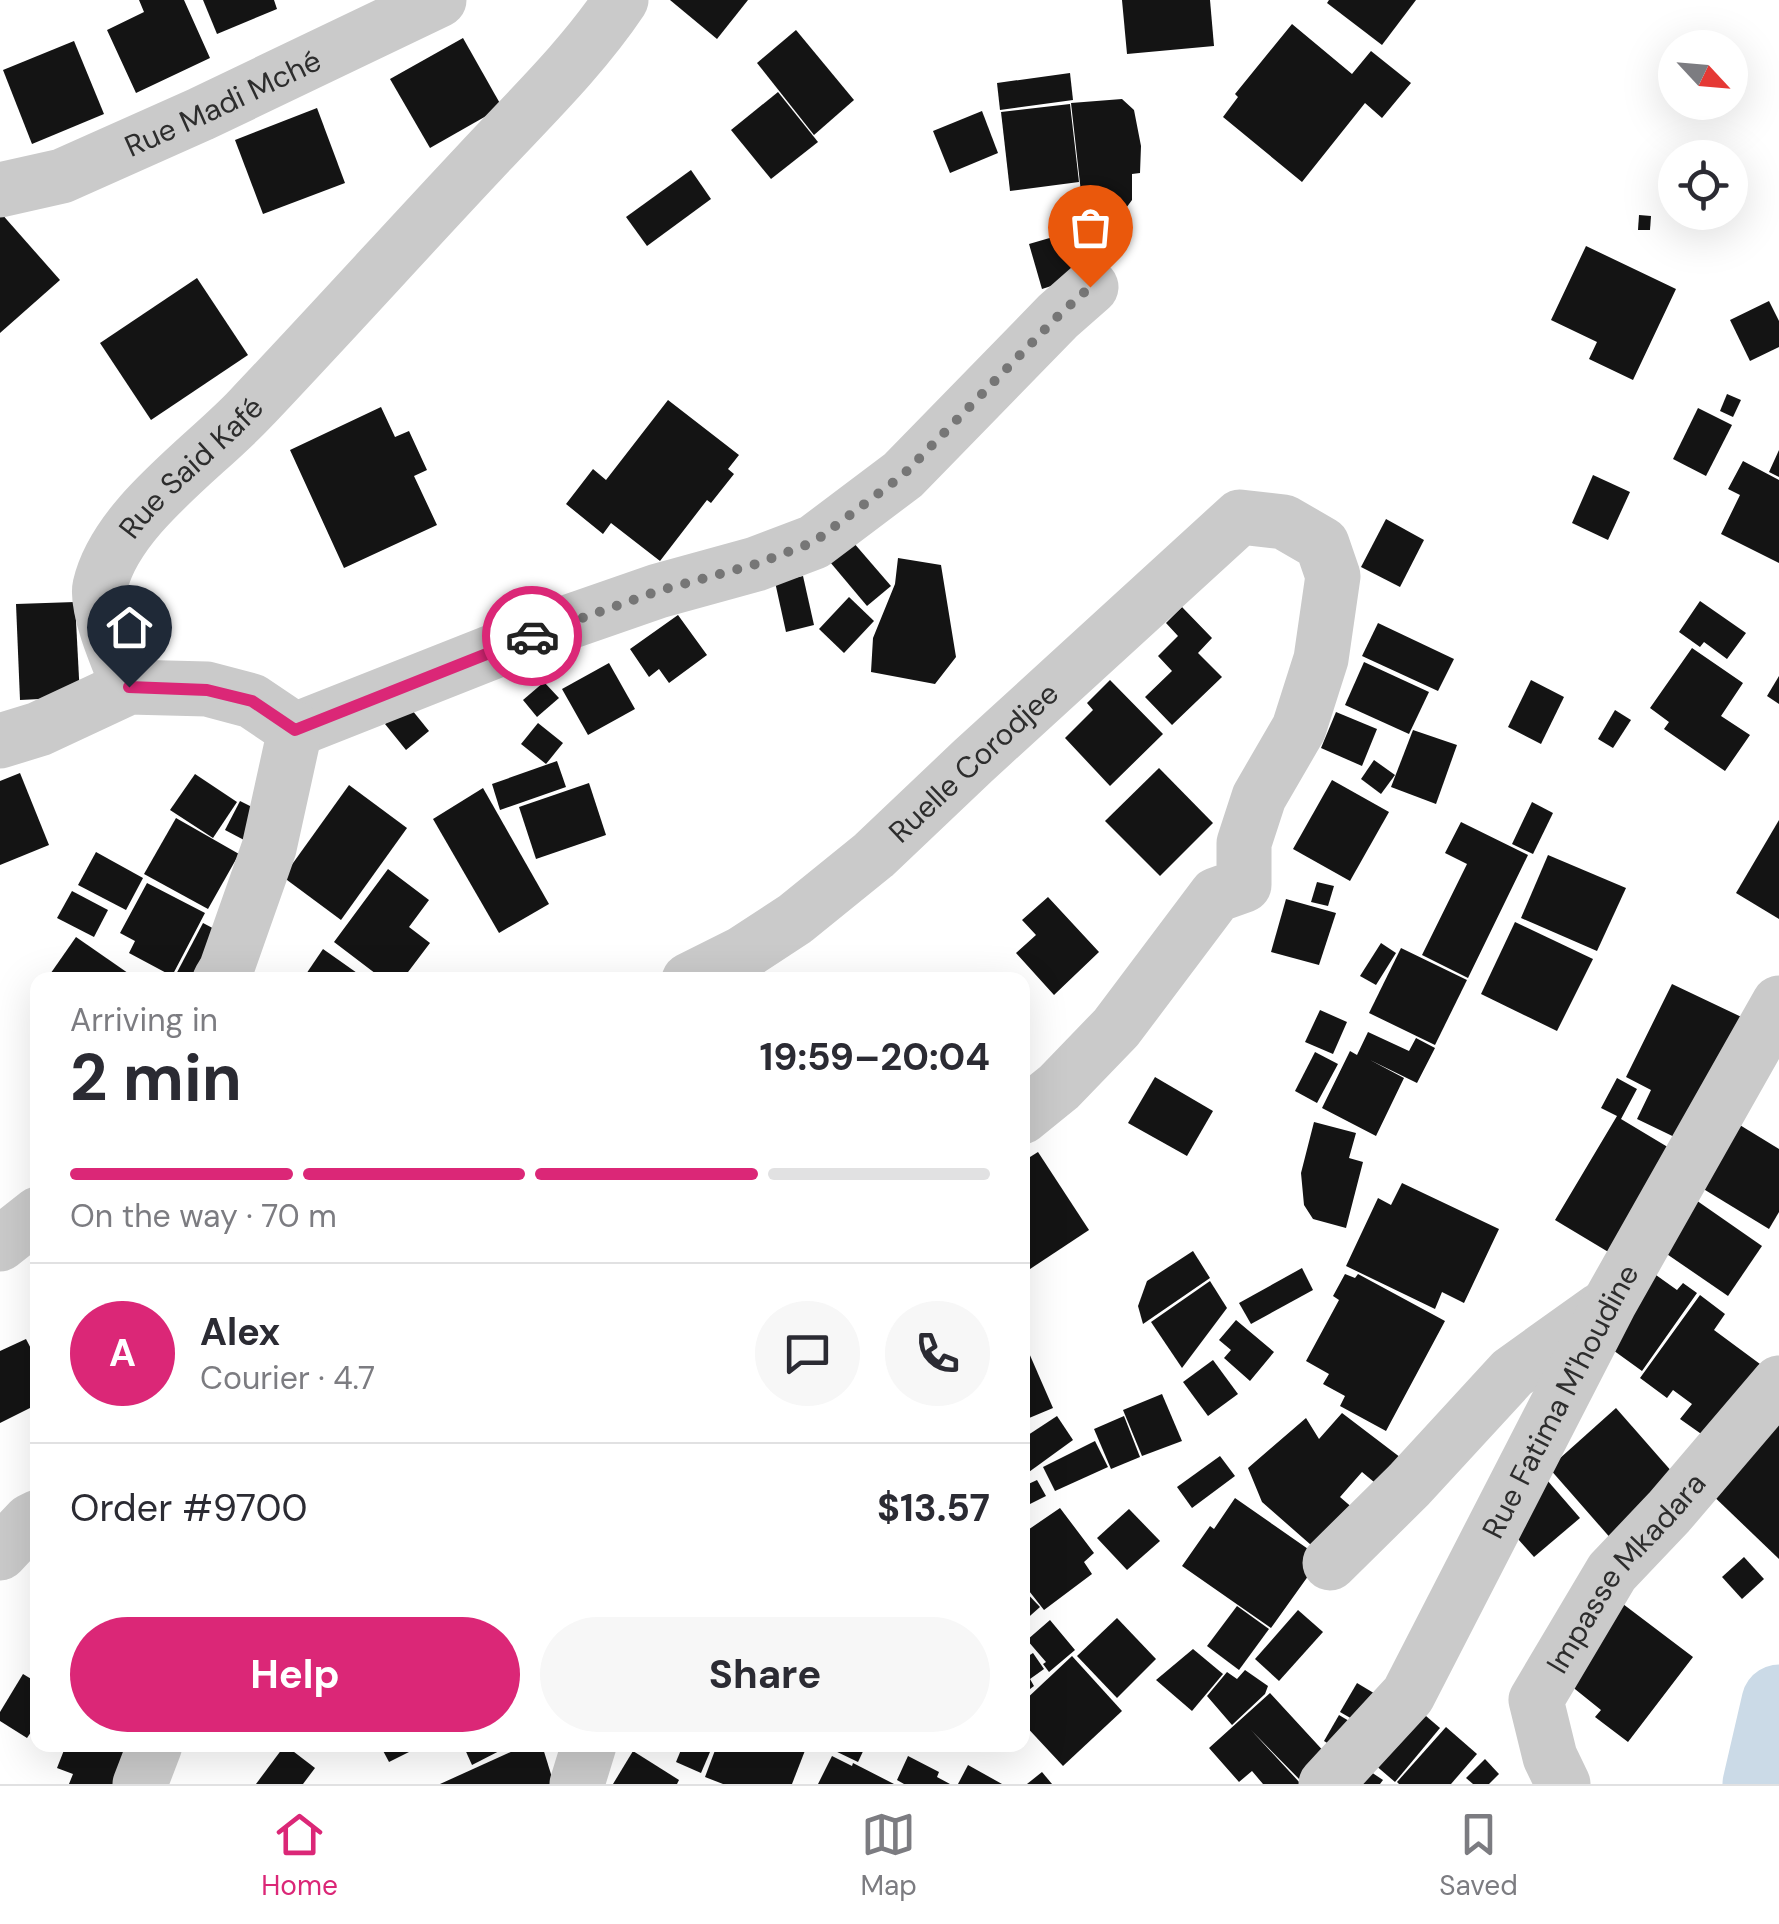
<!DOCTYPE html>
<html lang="en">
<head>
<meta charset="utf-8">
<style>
	:root { --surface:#fff; --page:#f7f7f7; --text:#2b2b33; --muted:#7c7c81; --line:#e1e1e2; --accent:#db2777 }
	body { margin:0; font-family:"DM Sans",sans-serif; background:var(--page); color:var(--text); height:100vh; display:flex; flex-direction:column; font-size:38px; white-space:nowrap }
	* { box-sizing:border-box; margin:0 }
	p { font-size:32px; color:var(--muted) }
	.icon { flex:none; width:55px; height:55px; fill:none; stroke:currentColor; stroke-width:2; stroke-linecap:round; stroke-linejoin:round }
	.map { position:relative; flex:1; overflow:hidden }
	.details { position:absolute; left:30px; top:972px; width:1000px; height:780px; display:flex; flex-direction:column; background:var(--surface); border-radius:20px; box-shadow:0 10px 40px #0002 }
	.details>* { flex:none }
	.needle { width:65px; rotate:116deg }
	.controls { position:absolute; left:1658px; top:30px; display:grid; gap:20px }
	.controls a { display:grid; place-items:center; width:90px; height:90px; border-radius:50%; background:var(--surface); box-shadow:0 10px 40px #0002; font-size:50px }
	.pin { position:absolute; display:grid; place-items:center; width:85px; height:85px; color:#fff; margin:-102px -42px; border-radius:50% 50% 50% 0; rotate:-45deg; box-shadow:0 0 10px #0007 }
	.pin .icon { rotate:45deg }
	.courier { position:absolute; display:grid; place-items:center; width:100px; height:100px; margin:-50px; border:8px solid #db2777; border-radius:50%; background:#fff; color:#222; box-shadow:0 2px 12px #0007 }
	.summary em { font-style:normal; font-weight:700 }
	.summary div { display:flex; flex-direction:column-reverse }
	.summary { display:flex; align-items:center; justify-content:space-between; height:170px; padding:0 40px }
	h1 { font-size:65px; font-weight:700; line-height:75px }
	.bar { display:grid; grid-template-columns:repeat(4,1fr); gap:15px 10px; align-content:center; height:120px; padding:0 40px }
	.bar i { height:12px; border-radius:8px; background:var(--line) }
	.bar .active { background:var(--accent) }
	.bar p { grid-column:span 4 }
	.line { display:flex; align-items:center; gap:25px; padding:0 40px; border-top:2px solid var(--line) }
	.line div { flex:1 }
	.round { display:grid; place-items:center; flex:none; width:105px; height:105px; border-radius:52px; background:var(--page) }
	.action { display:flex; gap:20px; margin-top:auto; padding:20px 40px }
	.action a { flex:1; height:115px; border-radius:60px; background:var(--accent); color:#fff; font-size:40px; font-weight:700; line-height:115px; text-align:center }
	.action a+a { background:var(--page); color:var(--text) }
	.tabs { display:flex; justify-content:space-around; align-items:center; height:140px; border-top:2px solid var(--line); background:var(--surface); font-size:28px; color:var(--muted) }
	.tabs a { display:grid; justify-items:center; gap:5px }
	.tabs .active { color:var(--accent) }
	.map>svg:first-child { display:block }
</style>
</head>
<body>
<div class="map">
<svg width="1779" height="1784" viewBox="0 0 1779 1784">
	<rect width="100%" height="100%" fill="#fff"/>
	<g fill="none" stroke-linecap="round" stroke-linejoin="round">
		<!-- river -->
		<polyline stroke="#cbdae7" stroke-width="75" points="1760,1784 1779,1702"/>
	</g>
	<!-- building -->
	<g fill="#141414">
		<polygon points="139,0 184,0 210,58 136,93 107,30 144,12"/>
		<polygon points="203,0 274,0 277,9 217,34"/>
		<polygon points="670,0 748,0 717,39"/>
		<polygon points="1122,0 1210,0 1214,46 1127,54"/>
		<polygon points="1329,0 1416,0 1382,45 1327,3"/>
		<polygon points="1292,24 1352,74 1371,51 1411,83 1382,118 1365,103 1302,182 1223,117 1238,97 1235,94"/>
		<polygon points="796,30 854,100 814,135 757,63"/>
		<polygon points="463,38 502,107 430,148 390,79"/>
		<polygon points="74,41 104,114 32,144 3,70"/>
		<polygon points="1070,73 1073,100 1000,110 997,83"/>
		<polygon points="778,92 818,142 771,179 731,130"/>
		<polygon points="1122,99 1134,110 1141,146 1140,173 1132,174 1132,200 1121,215 1089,220 1083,210 1071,103"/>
		<polygon points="1070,104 1079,182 1010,191 1001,112"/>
		<polygon points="317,108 345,183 263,214 235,140"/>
		<polygon points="982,111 998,153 950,173 933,131"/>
		<polygon points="691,170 711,199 647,246 626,217"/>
		<polygon points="0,212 60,280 0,333"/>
		<polygon points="1639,215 1651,216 1650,230 1638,230"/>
		<polygon points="1084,228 1095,264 1076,278 1042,289 1029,244"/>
		<polygon points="1586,246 1676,289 1633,380 1589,359 1597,342 1551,320"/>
		<polygon points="197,278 248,355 151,420 100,343"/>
		<polygon points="1769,301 1779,321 1779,347 1750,361 1730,320"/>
		<polygon points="1727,394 1741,400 1733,417 1720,411"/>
		<polygon points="668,400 739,455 728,469 734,474 711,503 707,500 660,561 611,523 603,534 566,504 593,469 606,480"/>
		<polygon points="381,407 395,437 409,431 427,470 414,476 437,525 344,568 290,450"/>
		<polygon points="1698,408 1732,425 1706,476 1673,459"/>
		<polygon points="1779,450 1779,477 1769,472"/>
		<polygon points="1743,461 1779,480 1779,563 1721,534 1740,495 1728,489"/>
		<polygon points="1593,475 1630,492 1608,540 1572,523"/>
		<polygon points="1386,519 1424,540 1400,587 1361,567"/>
		<polygon points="853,542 891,586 867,606 830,562"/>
		<polygon points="898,558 941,565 956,657 935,684 871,672 873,638 895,584"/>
		<polygon points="803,576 814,625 786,632 775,582"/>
		<polygon points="849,597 874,621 844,653 819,629"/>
		<polygon points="1700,601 1746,633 1727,659 1704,642 1700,647 1679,632"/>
		<polygon points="75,602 80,697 20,700 16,604"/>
		<polygon points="1182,607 1212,638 1198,653 1222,677 1172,725 1145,697 1172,671 1158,656 1178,636 1166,623"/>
		<polygon points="678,615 707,655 669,683 659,669 649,677 630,649"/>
		<polygon points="1378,623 1454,659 1438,691 1362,656"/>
		<polygon points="1692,648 1743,683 1721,716 1750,735 1725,771 1664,729 1669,722 1650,708"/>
		<polygon points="1364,662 1429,692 1409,734 1345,705"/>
		<polygon points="609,663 635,709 588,735 562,689"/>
		<polygon points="1779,676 1779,704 1767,696"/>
		<polygon points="1110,680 1163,734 1110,786 1065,738 1093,710 1087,703"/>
		<polygon points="1531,680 1564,697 1541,744 1508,727"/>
		<polygon points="544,682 559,698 537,717 523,700"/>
		<polygon points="408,705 429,731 406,750 385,724"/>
		<polygon points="1615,710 1631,720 1613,748 1598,739"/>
		<polygon points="1336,712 1377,729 1362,766 1321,748"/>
		<polygon points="538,723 563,743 546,764 521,744"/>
		<polygon points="1413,730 1457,745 1436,804 1391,787"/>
		<polygon points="1374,760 1395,775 1381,794 1361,779"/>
		<polygon points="557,761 566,787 500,810 492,784"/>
		<polygon points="1159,768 1213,823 1160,876 1105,821"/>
		<polygon points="20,773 49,845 0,865 0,781"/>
		<polygon points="195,774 237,802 213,838 170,810"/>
		<polygon points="1332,780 1389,812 1350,881 1293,849"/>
		<polygon points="589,783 606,835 536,859 519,807"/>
		<polygon points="349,785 407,828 341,920 283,877"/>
		<polygon points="483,788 549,904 499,933 433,819"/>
		<polygon points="240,801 258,810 244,840 225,830"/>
		<polygon points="1532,802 1553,813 1533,854 1512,844"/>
		<polygon points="176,818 239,854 208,909 144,874"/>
		<polygon points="1779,820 1779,919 1736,893"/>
		<polygon points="1461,822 1528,855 1468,978 1422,955 1467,864 1445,853"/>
		<polygon points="96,852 143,878 126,910 78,885"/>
		<polygon points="1548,855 1626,888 1597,951 1521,918"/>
		<polygon points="388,869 429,900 409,927 430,943 402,980 384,980 334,942"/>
		<polygon points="1317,882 1334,886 1328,906 1311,902"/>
		<polygon points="147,883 205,913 172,976 129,953 135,941 120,933"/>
		<polygon points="72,891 108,910 94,937 57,918"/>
		<polygon points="1048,897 1099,952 1054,995 1016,953 1036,935 1022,920"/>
		<polygon points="1286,899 1336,913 1319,965 1271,952"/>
		<polygon points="1515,922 1593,959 1557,1031 1481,994"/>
		<polygon points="203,923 224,934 200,980 173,980"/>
		<polygon points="76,937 138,980 46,980"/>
		<polygon points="1381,943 1396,953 1376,985 1360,976"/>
		<polygon points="1401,948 1467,980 1435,1045 1369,1013"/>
		<polygon points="323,949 367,980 302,980"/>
		<polygon points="1672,984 1752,1022 1689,1144 1637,1119 1651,1090 1626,1077"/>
		<polygon points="1320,1010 1347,1022 1333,1054 1305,1042"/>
		<polygon points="1368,1032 1409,1051 1416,1038 1435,1048 1417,1083 1370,1060 1404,1078 1376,1136 1322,1108 1350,1051 1357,1055"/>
		<polygon points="1315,1052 1338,1064 1317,1103 1295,1091"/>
		<polygon points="1155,1077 1213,1111 1187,1156 1128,1123"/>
		<polygon points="1617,1078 1637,1089 1621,1119 1686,1158 1625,1262 1555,1220 1617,1116 1601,1108"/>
		<polygon points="1730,1119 1779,1149 1779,1212 1769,1229 1692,1182"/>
		<polygon points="1314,1122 1356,1133 1349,1158 1363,1162 1346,1228 1313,1219 1304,1205 1301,1173"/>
		<polygon points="1038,1152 1089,1230 1024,1273 1022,1162"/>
		<polygon points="1402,1183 1499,1229 1464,1303 1442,1292 1435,1309 1346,1266 1378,1198 1391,1205"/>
		<polygon points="1693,1198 1762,1246 1728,1296 1658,1248"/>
		<polygon points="1193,1251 1210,1278 1143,1324 1138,1306 1147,1281"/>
		<polygon points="1302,1268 1313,1290 1251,1324 1239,1303"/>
		<polygon points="1649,1270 1677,1290 1683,1283 1697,1293 1642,1371 1599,1340"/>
		<polygon points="1345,1274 1355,1278 1358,1274 1445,1321 1386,1431 1340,1406 1345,1396 1323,1384 1329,1374 1306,1361 1339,1300 1333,1296"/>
		<polygon points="1210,1281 1227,1308 1182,1368 1151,1322"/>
		<polygon points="1700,1295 1725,1314 1714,1330 1760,1364 1707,1438 1680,1419 1692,1404 1673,1390 1667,1398 1640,1378"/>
		<polygon points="1236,1320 1274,1352 1250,1381 1224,1358 1231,1350 1219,1340"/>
		<polygon points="1022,1337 1053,1408 1022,1421"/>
		<polygon points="26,1339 38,1362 38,1404 0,1423 0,1351"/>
		<polygon points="1213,1360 1238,1394 1208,1416 1183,1382"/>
		<polygon points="1162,1394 1182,1441 1142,1456 1123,1410"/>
		<polygon points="1616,1408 1680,1481 1613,1541 1549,1468"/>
		<polygon points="1342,1413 1409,1464 1386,1492 1362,1472 1340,1497 1355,1510 1319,1552 1262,1502 1248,1468 1306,1418 1319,1439"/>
		<polygon points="1057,1416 1073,1440 1022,1477 1022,1439"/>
		<polygon points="1124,1416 1140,1457 1111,1469 1094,1429"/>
		<polygon points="1779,1421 1779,1559 1704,1487"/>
		<polygon points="1095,1441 1108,1467 1055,1491 1043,1467"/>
		<polygon points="1220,1456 1235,1476 1192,1508 1177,1487"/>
		<polygon points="1037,1480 1046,1496 1022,1508 1022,1487"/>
		<polygon points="1547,1480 1580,1518 1534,1557 1501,1520"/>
		<polygon points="1235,1498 1321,1558 1271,1628 1182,1566 1210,1526 1214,1529"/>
		<polygon points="1060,1508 1094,1553 1084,1562 1092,1574 1044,1610 1022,1582 1022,1534"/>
		<polygon points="1129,1509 1160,1541 1127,1570 1097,1538"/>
		<polygon points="1744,1557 1764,1579 1742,1599 1722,1577"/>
		<polygon points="1022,1588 1040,1607 1022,1623"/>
		<polygon points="1623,1604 1693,1657 1628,1742 1595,1717 1601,1710 1560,1677"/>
		<polygon points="1237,1606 1269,1629 1239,1670 1207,1646"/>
		<polygon points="1298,1610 1323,1632 1279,1681 1255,1659"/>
		<polygon points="1117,1618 1156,1659 1117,1698 1077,1656"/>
		<polygon points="1050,1620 1075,1650 1049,1672 1043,1664 1046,1662 1027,1640"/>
		<polygon points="1193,1649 1223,1674 1192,1711 1156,1680"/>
		<polygon points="1033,1653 1044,1669 1030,1679 1034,1686 1022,1695 1022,1660"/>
		<polygon points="1072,1656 1122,1711 1063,1766 1022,1722 1022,1703"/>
		<polygon points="1245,1670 1268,1686 1265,1694 1232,1725 1207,1696 1227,1672 1237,1679"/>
		<polygon points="23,1674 38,1683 38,1722 27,1738 0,1721 0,1712"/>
		<polygon points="1357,1683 1382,1698 1366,1727 1340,1712"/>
		<polygon points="1270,1693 1328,1756 1301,1781 1251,1730 1301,1784 1263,1784 1252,1771 1239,1782 1209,1748"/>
		<polygon points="1412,1704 1440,1728 1395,1782 1367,1758"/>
		<polygon points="1339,1715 1364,1730 1348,1756 1324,1741"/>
		<polygon points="1446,1727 1477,1754 1451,1784 1399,1784 1397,1782"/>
		<polygon points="66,1745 122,1745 142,1753 129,1784 69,1784 73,1774 57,1768"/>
		<polygon points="285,1745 315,1768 303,1784 256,1784"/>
		<polygon points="380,1745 413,1745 415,1749 389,1762"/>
		<polygon points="463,1745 511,1745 472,1765"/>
		<polygon points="526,1745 542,1745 554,1784 440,1784"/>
		<polygon points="683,1745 713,1745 701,1773 676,1762"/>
		<polygon points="717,1745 798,1745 806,1748 792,1784 723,1784 705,1777"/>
		<polygon points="833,1745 866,1745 858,1762 831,1749"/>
		<polygon points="633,1751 679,1780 677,1784 613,1784"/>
		<polygon points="832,1756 852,1766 853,1763 894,1784 818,1784"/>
		<polygon points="908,1756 939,1772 937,1777 950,1784 904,1784 897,1780"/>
		<polygon points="1485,1759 1499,1774 1489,1784 1473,1784 1466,1778"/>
		<polygon points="968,1765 1002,1784 958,1784"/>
		<polygon points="1362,1766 1383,1780 1380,1784 1350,1784"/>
		<polygon points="1042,1772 1052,1784 1027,1784"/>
	</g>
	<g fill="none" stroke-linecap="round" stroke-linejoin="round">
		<!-- minor -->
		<g stroke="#cacaca" stroke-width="55">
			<path id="s1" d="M0,190L62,176L201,114L439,0"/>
			<path id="s2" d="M129,687C120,665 95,608 100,586C116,517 203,459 250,409C326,329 401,246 477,165C526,112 581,60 621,0"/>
			<polyline points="295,730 563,624 658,591 756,564 814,542 903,475 1058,316 1091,287"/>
			<polyline points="0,741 39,729 129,687 207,689 252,701 295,730 269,848 226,970 220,980"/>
			<path id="s3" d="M689,980L743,953L795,919L874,855L973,761L1240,517L1284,522L1322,544L1333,576L1321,659L1299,728L1259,797L1244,843V885L1216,895L1116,1028L1059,1087L1022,1117"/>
			<polyline points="0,1244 38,1214"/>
			<polyline points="0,1553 30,1521 38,1517"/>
			<polyline points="1330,1563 1409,1485 1512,1373 1600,1310"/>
			<polyline points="140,1784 155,1745"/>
			<polyline points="577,1784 589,1745"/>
			<path id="s4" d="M1326,1784L1408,1695L1610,1302L1779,1003"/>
			<path id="s5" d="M1563,1784L1550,1757L1536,1700L1612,1572L1669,1512L1779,1383"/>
		</g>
	</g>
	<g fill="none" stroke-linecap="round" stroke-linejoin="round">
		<!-- done -->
		<polyline stroke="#767676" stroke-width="10" stroke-dasharray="0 18" points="532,636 658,591 756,564 814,542 903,475 1058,316 1090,287"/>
		<!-- route -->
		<polyline stroke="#db2777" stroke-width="12" points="129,687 207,690 252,701 295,730 532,636"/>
	</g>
	<g text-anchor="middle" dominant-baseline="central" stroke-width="10" stroke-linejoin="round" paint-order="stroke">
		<!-- street labels -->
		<g font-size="30" fill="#2d2d2d" stroke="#fff">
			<text stroke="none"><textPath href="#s1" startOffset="240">Rue Madi Mché</textPath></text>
			<text stroke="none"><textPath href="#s2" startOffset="258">Rue Said Kafé</textPath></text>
			<text stroke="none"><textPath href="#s3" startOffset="360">Ruelle Corodjee</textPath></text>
			<text stroke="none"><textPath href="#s4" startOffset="452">Rue Fatima M'houdine</textPath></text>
			<text stroke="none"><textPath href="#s5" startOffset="245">Impasse Mkadara</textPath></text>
		</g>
	</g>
</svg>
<div class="controls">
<a><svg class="needle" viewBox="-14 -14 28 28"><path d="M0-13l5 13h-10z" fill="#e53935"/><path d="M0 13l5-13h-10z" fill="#7c7c81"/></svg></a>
<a><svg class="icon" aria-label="locate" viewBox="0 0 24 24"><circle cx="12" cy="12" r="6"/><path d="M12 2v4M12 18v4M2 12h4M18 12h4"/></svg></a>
</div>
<div class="pin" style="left:1090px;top:287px;background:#ea580c"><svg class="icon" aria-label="bag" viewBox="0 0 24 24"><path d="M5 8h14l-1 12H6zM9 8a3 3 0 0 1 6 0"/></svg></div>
<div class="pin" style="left:129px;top:687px;background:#1f2937"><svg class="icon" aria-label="home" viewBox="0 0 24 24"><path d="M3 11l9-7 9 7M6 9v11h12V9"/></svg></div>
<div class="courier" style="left:532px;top:636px"><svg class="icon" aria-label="car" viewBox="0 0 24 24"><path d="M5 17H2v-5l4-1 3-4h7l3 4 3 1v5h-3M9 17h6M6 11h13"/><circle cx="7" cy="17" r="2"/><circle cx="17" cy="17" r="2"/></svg></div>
<section class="details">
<div class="summary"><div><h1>2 min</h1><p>Arriving in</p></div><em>19:59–20:04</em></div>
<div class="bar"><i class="active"></i><i class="active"></i><i class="active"></i><i></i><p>On the way · 70 m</p></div>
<div class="line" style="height:180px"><b class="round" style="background:var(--accent);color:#fff">A</b><div><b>Alex</b><p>Courier · 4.7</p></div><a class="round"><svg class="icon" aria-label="chat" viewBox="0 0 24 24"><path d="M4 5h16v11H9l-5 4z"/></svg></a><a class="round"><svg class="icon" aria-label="phone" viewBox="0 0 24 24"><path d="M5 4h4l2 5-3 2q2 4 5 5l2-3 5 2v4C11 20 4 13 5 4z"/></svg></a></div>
<div class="line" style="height:130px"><div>Order #9700</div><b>$13.57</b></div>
<div class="action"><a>Help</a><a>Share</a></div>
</section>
</div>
<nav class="tabs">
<a class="active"><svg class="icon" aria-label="home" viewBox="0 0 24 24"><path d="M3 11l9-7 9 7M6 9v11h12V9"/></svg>Home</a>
<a><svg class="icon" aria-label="map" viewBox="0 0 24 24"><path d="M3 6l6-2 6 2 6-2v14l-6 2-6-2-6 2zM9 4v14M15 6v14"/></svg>Map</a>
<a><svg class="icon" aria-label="saved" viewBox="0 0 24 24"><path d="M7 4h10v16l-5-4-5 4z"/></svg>Saved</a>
</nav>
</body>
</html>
